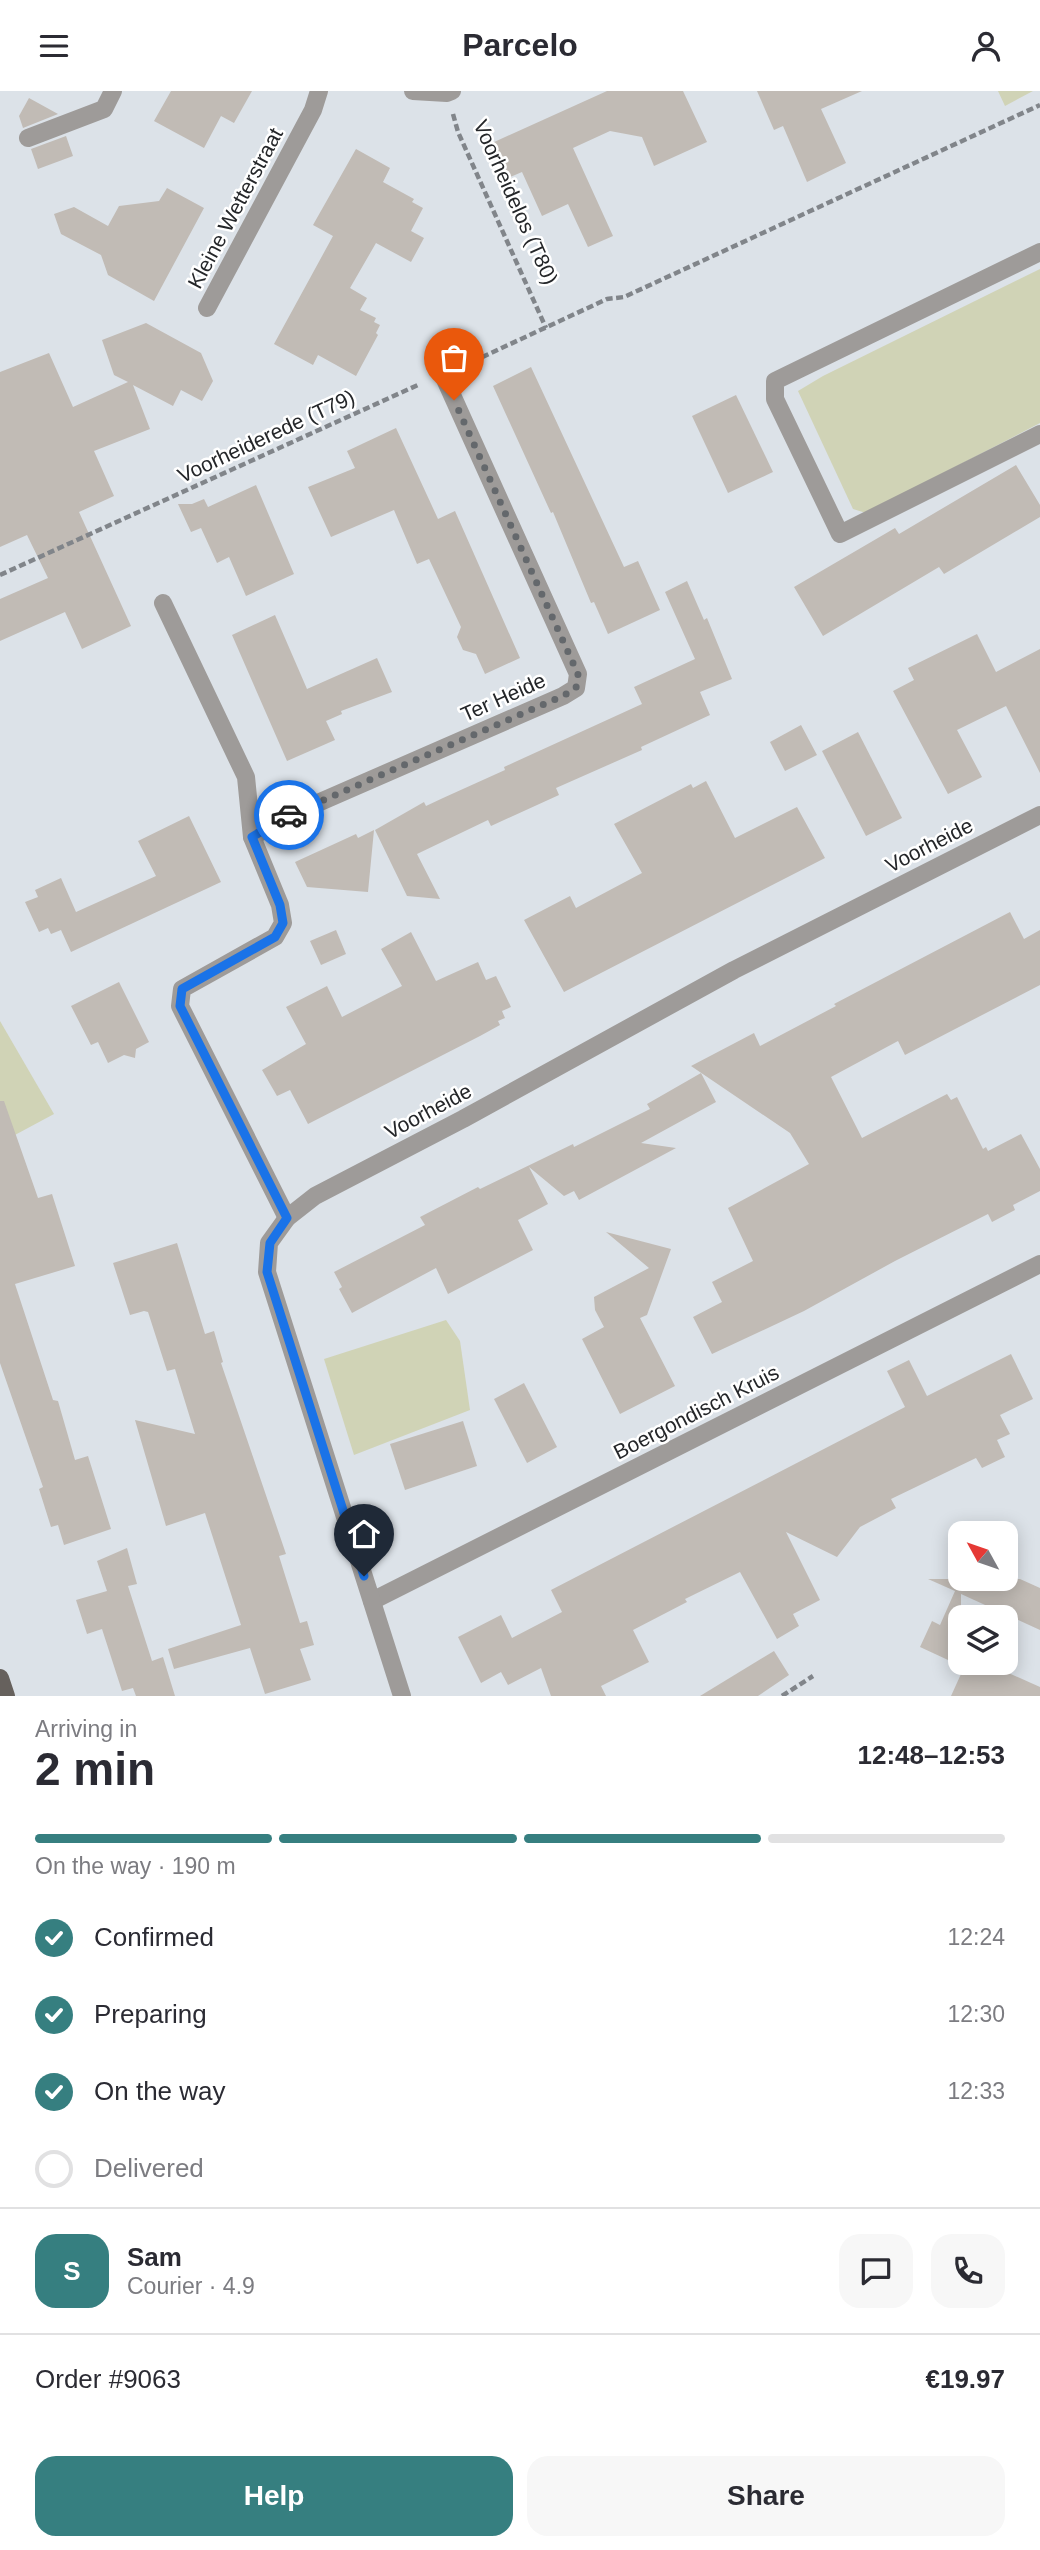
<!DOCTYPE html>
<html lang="en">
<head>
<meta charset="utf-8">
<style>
	:root { --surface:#fff; --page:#f7f7f7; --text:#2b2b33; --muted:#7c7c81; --line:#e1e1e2; --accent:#367f80 }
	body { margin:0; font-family:Arial,sans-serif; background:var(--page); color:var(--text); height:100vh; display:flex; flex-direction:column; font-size:26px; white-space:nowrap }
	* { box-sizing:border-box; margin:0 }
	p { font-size:23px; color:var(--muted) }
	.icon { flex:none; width:38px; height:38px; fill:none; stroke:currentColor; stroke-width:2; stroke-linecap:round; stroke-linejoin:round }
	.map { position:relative; height:1605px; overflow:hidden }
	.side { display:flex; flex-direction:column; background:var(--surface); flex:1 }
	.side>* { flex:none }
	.needle { width:46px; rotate:310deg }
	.controls { position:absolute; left:948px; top:1430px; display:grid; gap:14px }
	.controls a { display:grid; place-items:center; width:70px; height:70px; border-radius:14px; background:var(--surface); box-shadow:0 4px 18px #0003; font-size:35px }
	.pin { position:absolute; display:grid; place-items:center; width:60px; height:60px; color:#fff; margin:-72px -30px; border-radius:50% 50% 50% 0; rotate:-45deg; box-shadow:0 0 7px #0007 }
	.pin .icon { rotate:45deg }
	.courier { position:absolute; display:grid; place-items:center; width:70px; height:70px; margin:-35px; border:5px solid #1a73e8; border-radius:50%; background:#fff; color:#222; box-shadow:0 2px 9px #0007 }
	.head em { font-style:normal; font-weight:700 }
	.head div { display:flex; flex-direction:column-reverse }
	.head { display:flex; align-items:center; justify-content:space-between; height:119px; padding:0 35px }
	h1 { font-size:46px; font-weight:700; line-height:52px }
	.bar { display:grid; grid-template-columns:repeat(4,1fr); gap:10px 7px; align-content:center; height:84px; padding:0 35px }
	.bar i { height:9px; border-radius:5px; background:var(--line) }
	.bar .current { background:var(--accent) }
	.bar p { grid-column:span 4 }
	.line { display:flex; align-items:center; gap:18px; padding:0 35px; border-top:2px solid var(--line) }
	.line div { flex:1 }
	.round { display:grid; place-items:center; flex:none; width:74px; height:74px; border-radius:21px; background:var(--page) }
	ol { padding:0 35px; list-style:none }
	li { display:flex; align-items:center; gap:21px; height:77px }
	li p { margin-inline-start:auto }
	li .icon { padding:7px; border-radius:50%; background:var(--accent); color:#fff; stroke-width:4 }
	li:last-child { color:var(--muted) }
	li i { width:38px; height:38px; border:4px solid var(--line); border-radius:50% }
	.button { display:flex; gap:14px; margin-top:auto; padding:14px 35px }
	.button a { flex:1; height:80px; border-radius:21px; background:var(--accent); color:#fff; font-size:28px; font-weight:700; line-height:80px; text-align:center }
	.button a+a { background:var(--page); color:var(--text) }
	header { display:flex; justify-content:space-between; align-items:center; height:91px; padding:0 35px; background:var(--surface); font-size:32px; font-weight:700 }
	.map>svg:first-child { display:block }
</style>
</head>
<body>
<header><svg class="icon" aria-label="menu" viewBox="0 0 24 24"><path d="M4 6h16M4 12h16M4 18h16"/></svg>Parcelo<svg class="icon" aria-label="person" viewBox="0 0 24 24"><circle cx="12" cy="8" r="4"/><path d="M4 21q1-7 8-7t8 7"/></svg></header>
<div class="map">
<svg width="1040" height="1605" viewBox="0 0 1040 1605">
	<rect width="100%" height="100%" fill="#dce2e8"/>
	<!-- green -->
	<g fill="#d0d3b6">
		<polygon points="998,0 1033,0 1005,15"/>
		<polygon points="1040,178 1040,332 866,422 853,418 798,300 823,285"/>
		<polygon points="0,930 54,1023 0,1052"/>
		<polygon points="446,1229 460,1250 470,1319 354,1364 324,1268"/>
	</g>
	<!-- building -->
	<g fill="#c1bbb5">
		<polygon points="171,0 252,0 234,32 221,25 204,57 154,30"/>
		<polygon points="607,0 683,0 707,51 654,75 642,46 610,40 573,57 613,145 588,156 568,113 542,125 522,81 508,87 492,52"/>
		<polygon points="757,0 862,0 821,18 846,72 807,91 783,35 774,39"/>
		<polygon points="29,7 58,23 23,37 19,25"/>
		<polygon points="66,45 73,65 38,78 31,58"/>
		<polygon points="356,58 390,77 383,91 414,108 412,111 423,117 411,140 424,147 411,171 376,152 350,197 367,207 360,219 376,227 374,231 380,234 376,242 378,244 356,285 318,264 313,274 274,253 333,145 313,134"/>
		<polygon points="167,97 204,117 154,210 108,184 101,164 61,143 54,123 74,116 108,135 119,115 159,110"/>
		<polygon points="146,232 201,262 213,290 202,310 181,299 173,315 133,294 150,338 94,360 114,405 79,421 131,535 82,558 65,521 0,550 0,508 48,487 27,444 0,456 0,281 49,262 73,316 128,291 114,284 102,249"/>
		<polygon points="531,276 624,476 638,470 660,519 608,543 594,511 591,512 553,421 551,422 493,295"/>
		<polygon points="736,304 773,381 728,402 692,325"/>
		<polygon points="396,337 438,428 455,420 520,567 485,583 476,563 463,559 457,546 461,536 429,468 417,473 394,419 331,446 308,396 355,377 347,360"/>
		<polygon points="1016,374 1040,414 1040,426 944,483 939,476 823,545 794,496 895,437 899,443"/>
		<polygon points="256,394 294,483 246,505 229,466 217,472 201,437 191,441 178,413 192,413 204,408 208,416"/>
		<polygon points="687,490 704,529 707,527 732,588 700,601 710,624 641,656 642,659 556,697 559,704 491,735 488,729 417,763 440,808 407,805 375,739 424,711 426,715 443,707 505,679 504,676 642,613 634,596 695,568 665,501"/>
		<polygon points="275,524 307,598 377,567 392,601 341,620 342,623 326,630 335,649 287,670 232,544"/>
		<polygon points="977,543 996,581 1040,558 1040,682 1006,615 957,639 982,686 948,703 893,600 914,589 908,577"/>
		<polygon points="801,634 817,664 785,680 770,651"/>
		<polygon points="858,641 902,727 866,745 822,660"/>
		<polygon points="706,690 735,747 797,716 825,767 564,901 524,829 570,805 576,817 642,782 614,733 691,693 693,697"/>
		<polygon points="189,725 221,791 71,861 61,839 51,843 48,837 39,841 25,811 38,806 35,799 61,787 76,821 156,785 138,750"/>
		<polygon points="374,739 368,801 307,796 295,771 356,743 358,747"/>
		<polygon points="1010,821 1024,848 1040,839 1040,894 905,964 898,950 831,986 862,1047 947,1003 951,1009 957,1006 983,1058 986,1056 988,1060 1021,1043 1040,1078 1040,1100 1013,1114 1015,1119 992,1131 988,1123 895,1170 804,1220 712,1263 693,1226 722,1211 712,1191 753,1170 728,1117 809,1073 790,1042 691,975 754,942 760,955 836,915 834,913"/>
		<polygon points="336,839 346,863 321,874 310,850"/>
		<polygon points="411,841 436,890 478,871 486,889 496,885 511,916 502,920 505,927 498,930 500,934 480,945 308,1033 290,999 277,1005 262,979 306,953 286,916 327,895 342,926 402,895 381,858"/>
		<polygon points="119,891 149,951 136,958 135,967 124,964 108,972 98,951 91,954 71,915"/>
		<polygon points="701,982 716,1011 641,1052 676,1057 579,1109 574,1100 564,1105 529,1076 548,1113 518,1129 533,1159 448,1203 436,1177 352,1222 339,1198 342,1196 334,1181 425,1134 420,1126 478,1096 480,1098 573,1053 574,1056 650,1018 647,1013"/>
		<polygon points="0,1010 4,1010 38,1107 52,1103 75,1175 15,1193 53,1309 58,1310 75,1369 88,1365 111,1438 64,1454 58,1434 51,1436 39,1398 43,1396 0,1272"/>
		<polygon points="606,1141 671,1158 647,1224 640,1227 675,1295 620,1323 582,1248 604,1236 595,1219 594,1206 649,1177"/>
		<polygon points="177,1152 205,1243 214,1240 223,1271 221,1272 286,1463 279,1465 300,1532 307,1530 314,1554 300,1558 311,1589 265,1603 250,1557 174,1578 168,1558 241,1534 205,1422 166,1435 135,1329 195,1343 175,1278 167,1280 148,1221 144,1220 130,1224 113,1172"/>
		<polygon points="1011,1263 1033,1308 1000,1324 1010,1343 997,1349 1005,1366 982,1377 976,1367 891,1408 896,1417 860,1436 837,1466 786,1441 820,1509 793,1523 799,1535 777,1548 740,1481 685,1508 687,1511 633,1539 649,1571 601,1595 606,1605 551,1605 541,1577 508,1594 501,1581 481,1592 458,1546 501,1524 512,1547 562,1521 551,1499 905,1316 887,1280 909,1269 927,1305"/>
		<polygon points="524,1292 557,1356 527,1372 494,1308"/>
		<polygon points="463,1330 477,1375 405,1399 390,1353"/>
		<polygon points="127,1457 137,1493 128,1495 152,1570 163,1566 175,1605 136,1605 133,1597 122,1600 102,1538 87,1543 76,1509 107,1500 97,1470"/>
		<polygon points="928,1488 1020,1488 1040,1497 1040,1539 961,1503 961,1575 920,1556 932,1530 940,1534 955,1500"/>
		<polygon points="774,1560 789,1584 758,1605 700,1605"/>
		<polygon points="966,1572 986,1572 1040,1596 1040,1605 951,1605"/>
	</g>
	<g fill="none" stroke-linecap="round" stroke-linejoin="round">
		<!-- path -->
		<g stroke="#81858a" stroke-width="4.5" stroke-dasharray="7 3.5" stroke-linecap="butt">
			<polyline points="453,23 458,41 546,237"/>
			<polyline points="463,275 607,208 624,206 1040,14"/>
			<polyline points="0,484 420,293"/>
			<polyline points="782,1605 813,1585"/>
		</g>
		<!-- minor -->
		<g stroke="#9e9b99" stroke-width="18">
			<polyline points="413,0 447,2 452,0"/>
			<polyline points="28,47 104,18 113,0"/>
			<polyline points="1040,161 775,290 775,308 840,443 1040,343"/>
			<polyline points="207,217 313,19 319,0"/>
			<polyline points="163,512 246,686 252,746"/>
			<polyline points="287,1127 180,915 182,898 275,846 283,832 280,814 252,746 288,725 563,605 576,597 578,583 443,284"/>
			<polyline points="372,1510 1040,1173"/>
			<polyline points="402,1605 267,1181 269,1152 287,1127 315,1105 463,1028 734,879 1040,724"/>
		</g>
		<!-- major -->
		<polyline stroke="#66615d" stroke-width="18" points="0,1587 6,1605"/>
	</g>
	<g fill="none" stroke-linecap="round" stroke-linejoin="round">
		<!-- done -->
		<polyline stroke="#64686c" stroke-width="7" stroke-dasharray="0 12.6" points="289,724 563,605 576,597 578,583 454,309"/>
		<!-- route -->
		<polyline stroke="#1a73e8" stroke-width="9" points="289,724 252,746 280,814 283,832 275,846 182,898 180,915 287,1127 270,1152 267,1181 364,1485"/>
	</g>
	<g text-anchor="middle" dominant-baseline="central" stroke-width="5" stroke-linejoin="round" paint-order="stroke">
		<!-- street labels -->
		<g font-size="21" fill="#242629" stroke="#fff">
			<text transform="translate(516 111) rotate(66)">Voorheidelos (T80)</text>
			<text transform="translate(235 117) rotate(-62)">Kleine Wetterstraat</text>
			<text transform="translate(266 345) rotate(-25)">Voorheiderede (T79)</text>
			<text transform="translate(503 606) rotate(-24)">Ter Heide</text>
			<text transform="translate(929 754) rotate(-27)">Voorheide</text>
			<text transform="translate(428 1020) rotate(-28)">Voorheide</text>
			<text transform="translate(696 1321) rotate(-27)">Boergondisch Kruis</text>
		</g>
	</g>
</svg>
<div class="controls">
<a><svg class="needle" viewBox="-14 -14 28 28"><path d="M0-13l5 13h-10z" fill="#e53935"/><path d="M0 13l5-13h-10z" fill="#7c7c81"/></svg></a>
<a><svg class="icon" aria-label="layers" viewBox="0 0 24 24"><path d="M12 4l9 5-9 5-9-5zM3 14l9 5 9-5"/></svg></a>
</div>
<div class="pin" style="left:454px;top:309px;background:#ea580c"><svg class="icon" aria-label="bag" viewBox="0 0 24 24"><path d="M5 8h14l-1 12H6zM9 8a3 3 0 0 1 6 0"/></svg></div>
<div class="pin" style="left:364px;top:1485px;background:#1f2937"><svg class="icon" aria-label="home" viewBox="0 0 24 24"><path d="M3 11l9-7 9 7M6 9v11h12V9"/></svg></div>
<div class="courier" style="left:289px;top:724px"><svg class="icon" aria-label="car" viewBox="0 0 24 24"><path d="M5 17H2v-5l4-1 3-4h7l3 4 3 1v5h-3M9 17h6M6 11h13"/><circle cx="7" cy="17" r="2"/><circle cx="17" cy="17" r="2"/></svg></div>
</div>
<section class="side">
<div class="head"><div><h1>2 min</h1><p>Arriving in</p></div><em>12:48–12:53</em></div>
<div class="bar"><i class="current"></i><i class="current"></i><i class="current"></i><i></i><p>On the way · 190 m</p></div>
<ol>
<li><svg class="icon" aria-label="check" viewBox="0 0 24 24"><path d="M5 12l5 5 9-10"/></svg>Confirmed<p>12:24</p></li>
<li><svg class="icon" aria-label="check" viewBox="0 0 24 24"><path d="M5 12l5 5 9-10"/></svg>Preparing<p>12:30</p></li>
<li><svg class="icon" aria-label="check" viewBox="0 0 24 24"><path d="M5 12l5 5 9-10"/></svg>On the way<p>12:33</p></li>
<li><i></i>Delivered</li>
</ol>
<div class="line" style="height:126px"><b class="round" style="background:var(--accent);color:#fff">S</b><div><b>Sam</b><p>Courier · 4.9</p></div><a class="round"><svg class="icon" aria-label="chat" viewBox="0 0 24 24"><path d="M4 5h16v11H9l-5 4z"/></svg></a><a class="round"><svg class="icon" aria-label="phone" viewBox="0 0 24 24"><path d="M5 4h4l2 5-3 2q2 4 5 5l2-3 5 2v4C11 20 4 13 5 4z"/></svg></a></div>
<div class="line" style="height:91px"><div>Order #9063</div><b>€19.97</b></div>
<div class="button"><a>Help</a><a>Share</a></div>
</section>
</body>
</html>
